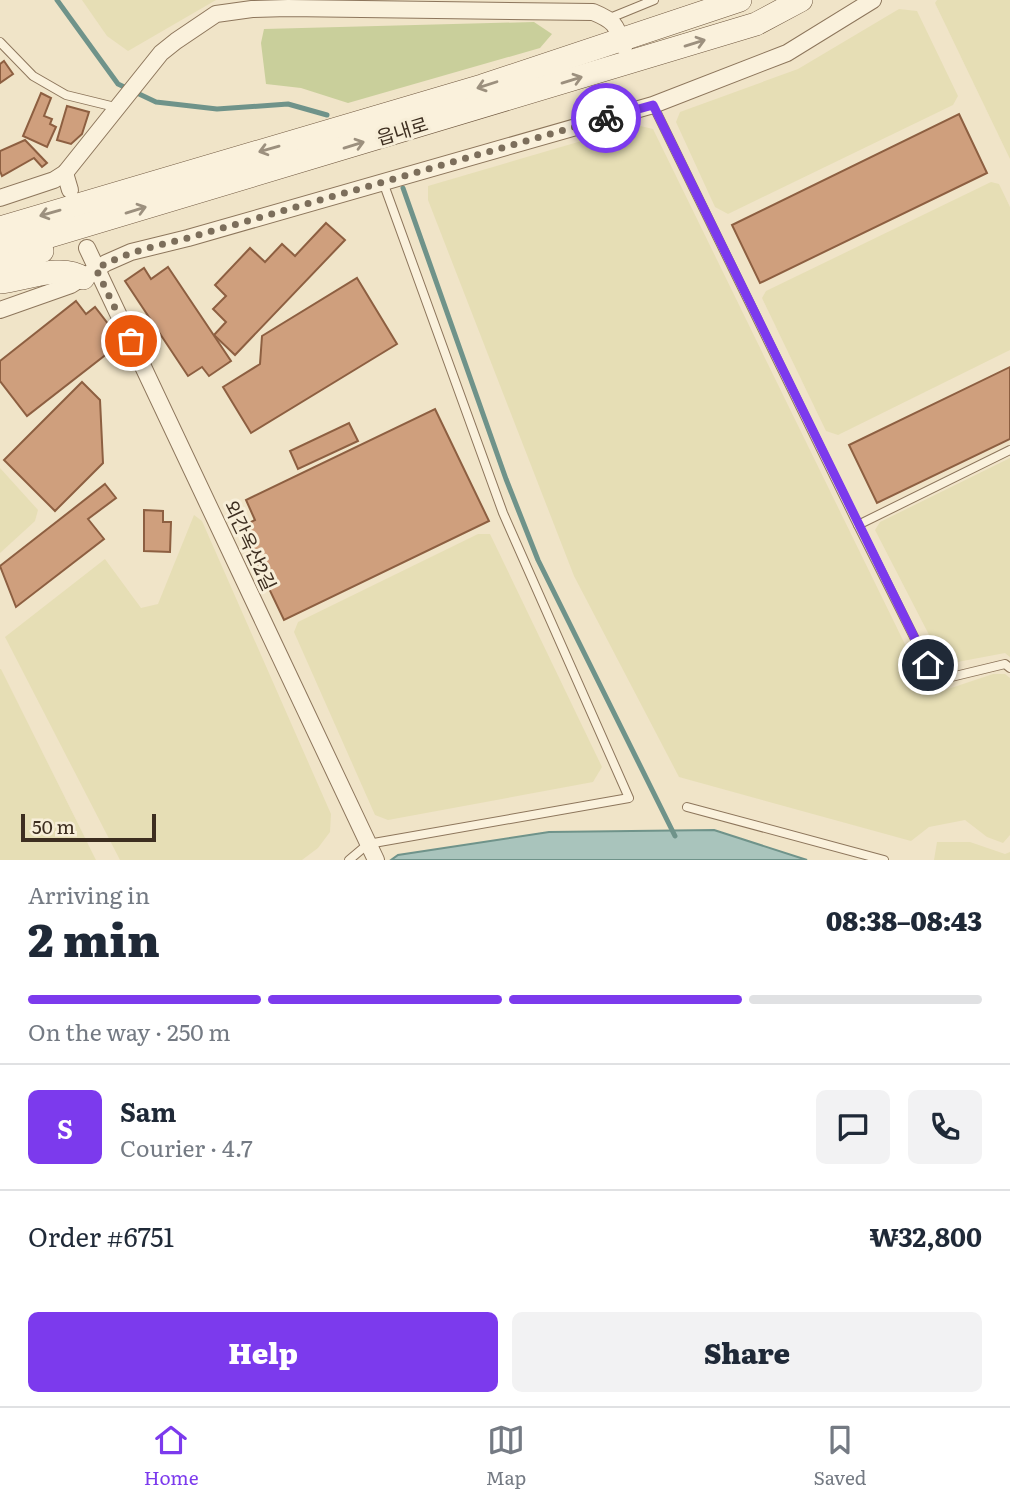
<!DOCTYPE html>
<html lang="en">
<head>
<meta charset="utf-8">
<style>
	:root { --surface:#fff; --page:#f2f2f3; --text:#1f2937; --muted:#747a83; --line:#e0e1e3; --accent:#7c3aed }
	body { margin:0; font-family:Literata,"Noto Sans KR",serif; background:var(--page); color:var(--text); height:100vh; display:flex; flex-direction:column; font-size:26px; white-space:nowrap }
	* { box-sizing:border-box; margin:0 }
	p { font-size:23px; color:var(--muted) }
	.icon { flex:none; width:38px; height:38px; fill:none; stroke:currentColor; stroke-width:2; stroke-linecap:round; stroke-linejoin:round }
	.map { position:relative; height:860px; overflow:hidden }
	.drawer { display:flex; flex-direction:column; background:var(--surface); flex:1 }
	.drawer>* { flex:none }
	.scale { position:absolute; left:21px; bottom:18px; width:135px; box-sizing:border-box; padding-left:7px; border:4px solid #3d2e20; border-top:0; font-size:19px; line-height:24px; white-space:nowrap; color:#3d2e20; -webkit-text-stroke:5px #f7eed8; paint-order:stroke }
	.pin { position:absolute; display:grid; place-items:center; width:60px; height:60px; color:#fff; margin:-30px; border:4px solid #fff; border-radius:50%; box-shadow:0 2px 7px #0007 }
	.courier { position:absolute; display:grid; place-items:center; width:70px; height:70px; margin:-35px; border:5px solid #7c3aed; border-radius:50%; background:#fff; color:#222; box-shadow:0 2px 9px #0007 }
	.overview em { font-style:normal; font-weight:800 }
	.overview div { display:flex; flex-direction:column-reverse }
	.overview { display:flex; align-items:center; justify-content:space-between; height:119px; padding:0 28px }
	h1 { font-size:46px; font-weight:800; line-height:52px }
	.bar { display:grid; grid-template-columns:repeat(4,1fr); gap:10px 7px; align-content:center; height:84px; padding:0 28px }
	.bar i { height:9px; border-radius:5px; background:var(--line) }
	.bar .selected { background:var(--accent) }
	.bar p { grid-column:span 4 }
	.line { display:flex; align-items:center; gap:18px; padding:0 28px; border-top:2px solid var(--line) }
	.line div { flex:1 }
	.round { display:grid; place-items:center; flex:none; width:74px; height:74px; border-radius:10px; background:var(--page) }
	.primary-button { display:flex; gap:14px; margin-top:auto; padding:14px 28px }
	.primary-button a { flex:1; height:80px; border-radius:10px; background:var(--accent); color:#fff; font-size:28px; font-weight:800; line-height:80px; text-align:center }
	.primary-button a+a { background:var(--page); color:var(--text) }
	.dock { display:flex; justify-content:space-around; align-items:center; height:98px; border-top:2px solid var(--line); background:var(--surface); font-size:19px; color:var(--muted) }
	.dock a { display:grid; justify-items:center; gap:4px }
	.dock .selected { color:var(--accent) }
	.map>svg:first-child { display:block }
</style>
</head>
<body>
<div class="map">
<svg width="1010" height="860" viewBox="0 0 1010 860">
	<rect width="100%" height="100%" fill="#f0e4c8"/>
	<!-- farmland -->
	<g fill="#e6deb5">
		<polygon points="82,0 216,0 128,51 107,36"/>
		<polygon points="937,0 1010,0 1010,159 935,3"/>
		<polygon points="899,9 917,11 958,96 953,105 728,214 715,207 676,122 680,112 798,69"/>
		<polygon points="636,125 653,129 920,675 942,691 993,674 1005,674 1010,678 1010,835 1003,843 987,837 965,820 929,827 911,841 679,777 574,576 428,200 428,186"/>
		<polygon points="991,182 999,184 1010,207 1010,350 838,435 826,431 762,298 766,291"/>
		<polygon points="1010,458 1010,657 1005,653 952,663 942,660 875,530 880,522"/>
		<polygon points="0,468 38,510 35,521 0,553"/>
		<polygon points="194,515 202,521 331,814 330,832 318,848 302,860 120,860 5,637 105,559 141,608 158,604"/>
		<polygon points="478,534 490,534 602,767 593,782 388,820 375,815 294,632 298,622"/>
		<polygon points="0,669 1,669 96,860 0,860"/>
		<polygon points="937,842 970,842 1005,854 1010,852 1010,860 934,860"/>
	</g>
	<!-- green -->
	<polygon fill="#c9cf9b" points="534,22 552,34 540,48 348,103 301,88 266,84 261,43 264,29"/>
	<!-- water -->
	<polygon fill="#a9c4bc" stroke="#6f938a" stroke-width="2" points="714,830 807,860 391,860 398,855 549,832"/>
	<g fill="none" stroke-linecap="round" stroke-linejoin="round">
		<!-- stream -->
		<g stroke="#6f938a" stroke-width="5">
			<polyline points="57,0 118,84 156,102 217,109 288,104 327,115"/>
			<polyline points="403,188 506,479 538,560 675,836"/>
		</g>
	</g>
	<!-- building -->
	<g fill="#cf9f7d" stroke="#8d5f41" stroke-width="2">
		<polygon points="4,61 13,74 0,83 0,64"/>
		<polygon points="41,93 51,98 44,116 52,119 50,124 56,127 47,147 23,136"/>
		<polygon points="67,106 89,112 82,134 71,144 57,140"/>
		<polygon points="959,114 987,173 760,283 732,225"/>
		<polygon points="25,140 47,163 42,167 34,158 2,176 0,171 0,151"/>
		<polygon points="326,223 345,240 235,355 214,335 226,322 213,309 226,296 215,285 250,248 265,262 282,244 295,256"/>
		<polygon points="168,267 231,361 209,376 202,367 188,376 125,281 144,268 151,279"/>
		<polygon points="357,278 397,344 251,433 223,387 260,364 262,336"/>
		<polygon points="76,301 86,314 95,307 122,342 27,416 0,381 0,361"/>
		<polygon points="1010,367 1010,439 877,503 849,445"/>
		<polygon points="82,382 100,400 103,463 55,511 4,460"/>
		<polygon points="435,409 489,521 284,620 240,528 255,520 246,500"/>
		<polygon points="349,423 358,441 298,469 290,451"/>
		<polygon points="105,484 116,498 88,519 104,539 16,607 0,566"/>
		<polygon points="144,510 163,511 163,522 171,522 170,552 144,551"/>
	</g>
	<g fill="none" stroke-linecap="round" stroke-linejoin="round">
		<!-- lane casing -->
		<g stroke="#8d765c" stroke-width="10">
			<g id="lane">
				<polyline points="610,18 654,0"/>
				<polyline points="0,42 33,76 66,95 119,108"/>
				<polyline points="653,105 858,525 1010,450"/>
				<polyline points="858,525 928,665 943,679 1005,664 1010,668"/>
				<polyline points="687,807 884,860"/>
				<polyline points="349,860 368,844 629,798 503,513 383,182"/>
			</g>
		</g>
		<!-- street casing -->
		<g stroke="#8d765c" stroke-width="18">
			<g id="street">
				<polyline points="65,173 70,190"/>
				<path d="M0,198L54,180L65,173L161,53L176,41L216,14L252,9L288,8L593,12C615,21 616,25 624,47"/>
				<polyline points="87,248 376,860"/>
				<polyline points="0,310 71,285 106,263 131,252 188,238 653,105 787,53 873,0"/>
			</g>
		</g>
		<!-- secondary casing -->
		<g stroke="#6f573f" stroke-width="24">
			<g id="secondary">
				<polyline points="0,228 482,86 740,0"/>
				<polyline points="0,251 756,24 801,0"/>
				<polyline points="0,269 42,251"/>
				<path d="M0,282C24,280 61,263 83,278"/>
			</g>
		</g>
		<!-- lane -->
		<use href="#lane" stroke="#faf1dc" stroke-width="8"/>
		<!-- street -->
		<use href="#street" stroke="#faf1dc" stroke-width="16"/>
		<!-- secondary -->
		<use href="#secondary" stroke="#faf1dc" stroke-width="23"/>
	</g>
	<!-- one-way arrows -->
	<defs><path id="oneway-shaft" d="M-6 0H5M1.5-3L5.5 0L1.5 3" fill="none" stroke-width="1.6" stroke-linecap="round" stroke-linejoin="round" transform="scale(1.75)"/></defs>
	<g stroke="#9c907e">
		<use href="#oneway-shaft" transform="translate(695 43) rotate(-17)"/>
		<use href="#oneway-shaft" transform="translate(572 80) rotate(-17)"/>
		<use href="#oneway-shaft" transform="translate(487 85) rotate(162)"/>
		<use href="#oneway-shaft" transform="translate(354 145) rotate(-17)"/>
		<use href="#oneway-shaft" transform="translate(269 149) rotate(164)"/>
		<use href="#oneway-shaft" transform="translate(136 210) rotate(-17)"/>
		<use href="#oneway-shaft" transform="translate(50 213) rotate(164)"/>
	</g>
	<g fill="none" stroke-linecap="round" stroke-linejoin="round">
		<!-- done -->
		<path stroke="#7c6e5b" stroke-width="7" stroke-dasharray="0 12.6" d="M131,341L96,269C125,252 156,246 188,238L606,118"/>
		<!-- route -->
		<polyline stroke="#7c3aed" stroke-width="9" points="606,118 653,105 928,665"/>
	</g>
	<g text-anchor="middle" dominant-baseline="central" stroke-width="6" stroke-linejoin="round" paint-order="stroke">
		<!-- street labels -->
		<g font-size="19" fill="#3d2e20" stroke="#f7eed8">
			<text transform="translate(402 130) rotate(-17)">읍내로</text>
			<text transform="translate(251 545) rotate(65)">외간옥산2길</text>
		</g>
	</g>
</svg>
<div class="scale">50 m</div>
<div class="pin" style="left:131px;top:341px;background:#ea580c"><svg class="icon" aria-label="bag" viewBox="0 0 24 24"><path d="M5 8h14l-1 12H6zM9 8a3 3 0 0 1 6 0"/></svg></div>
<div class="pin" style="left:928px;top:665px;background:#1f2937"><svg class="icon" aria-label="home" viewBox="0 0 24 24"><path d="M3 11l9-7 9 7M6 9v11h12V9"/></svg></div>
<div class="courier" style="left:606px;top:118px"><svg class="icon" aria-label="bike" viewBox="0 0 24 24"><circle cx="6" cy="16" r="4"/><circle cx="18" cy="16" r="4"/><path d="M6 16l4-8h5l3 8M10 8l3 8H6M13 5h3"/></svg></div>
</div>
<section class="drawer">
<div class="overview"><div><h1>2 min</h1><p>Arriving in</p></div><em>08:38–08:43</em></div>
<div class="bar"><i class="selected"></i><i class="selected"></i><i class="selected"></i><i></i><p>On the way · 250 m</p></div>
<div class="line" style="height:126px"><b class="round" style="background:var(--accent);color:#fff">S</b><div><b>Sam</b><p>Courier · 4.7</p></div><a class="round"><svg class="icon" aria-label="chat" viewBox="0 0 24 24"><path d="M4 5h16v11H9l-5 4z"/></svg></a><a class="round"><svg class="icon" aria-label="phone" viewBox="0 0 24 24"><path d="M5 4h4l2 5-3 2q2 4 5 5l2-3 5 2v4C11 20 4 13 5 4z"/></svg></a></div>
<div class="line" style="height:91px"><div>Order #6751</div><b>₩32,800</b></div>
<div class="primary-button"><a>Help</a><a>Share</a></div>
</section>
<nav class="dock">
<a class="selected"><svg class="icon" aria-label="home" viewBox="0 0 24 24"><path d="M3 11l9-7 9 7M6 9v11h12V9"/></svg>Home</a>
<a><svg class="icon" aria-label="map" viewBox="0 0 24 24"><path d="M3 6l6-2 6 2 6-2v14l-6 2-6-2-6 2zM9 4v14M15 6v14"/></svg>Map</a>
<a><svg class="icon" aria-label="saved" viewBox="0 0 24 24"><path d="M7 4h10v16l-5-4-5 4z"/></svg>Saved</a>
</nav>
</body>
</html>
